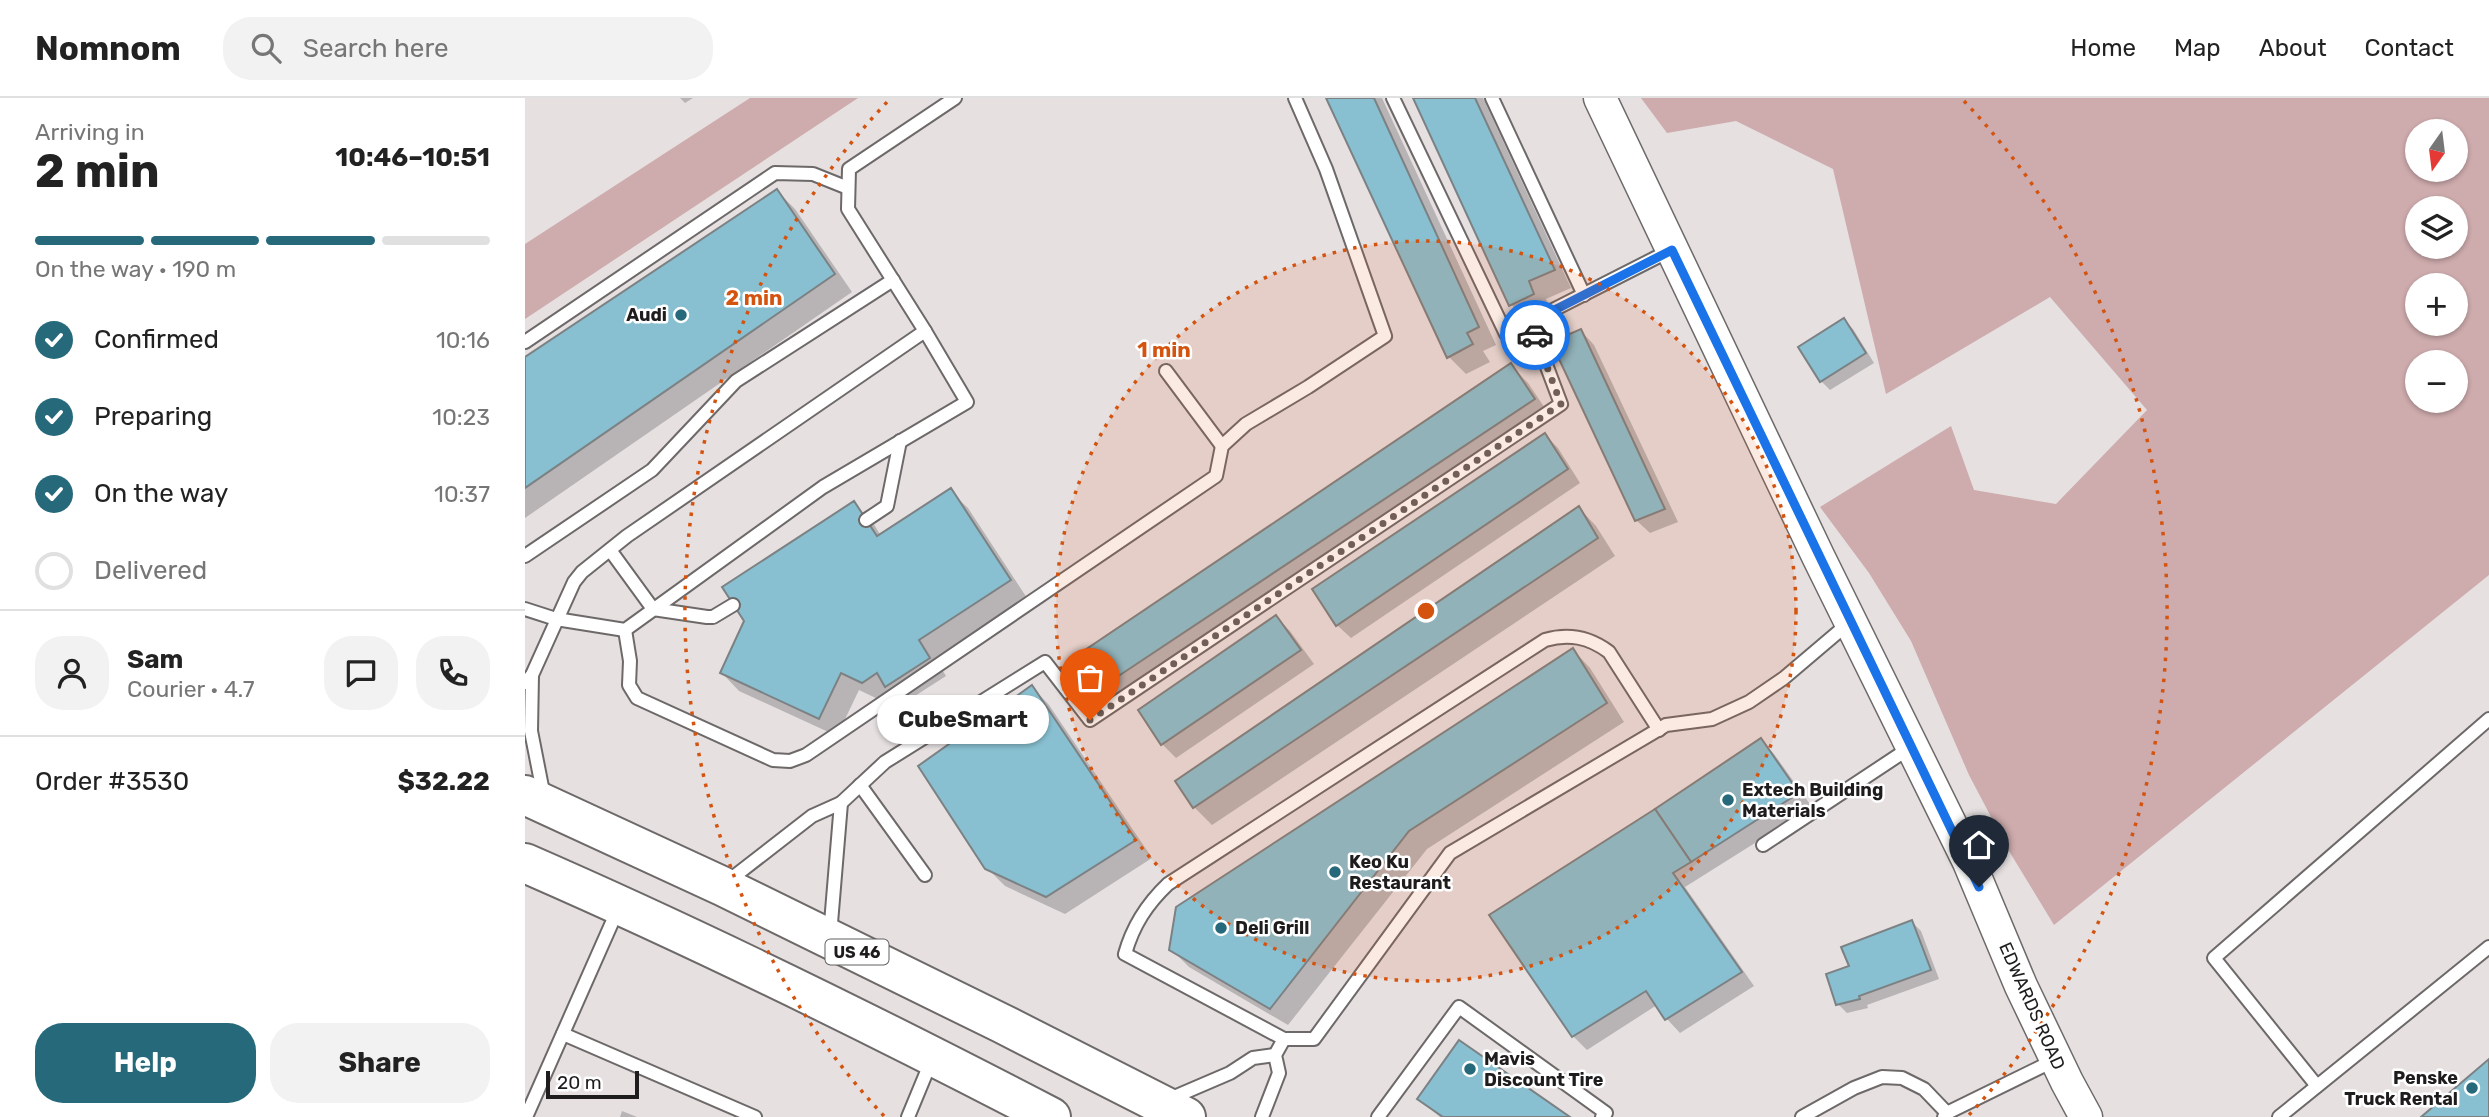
<!DOCTYPE html>
<html lang="en">
<head>
<meta charset="utf-8">
<style>
	:root { --surface:#fff; --page:#f2f2f2; --text:#222; --muted:#767676; --line:#e0e0e0; --accent:#26697b }
	body { margin:0; font-family:Rubik,sans-serif; background:var(--page); color:var(--text); height:100vh; display:flex; flex-direction:column; font-size:26px; white-space:nowrap }
	* { box-sizing:border-box; margin:0 }
	p { font-size:23px; color:var(--muted) }
	.icon { flex:none; width:38px; height:38px; fill:none; stroke:currentColor; stroke-width:2; stroke-linecap:round; stroke-linejoin:round }
	.map { position:relative; flex:1; overflow:hidden }
	.sheet { display:flex; flex-direction:column; background:var(--surface); width:525px }
	.sheet>* { flex:none }
	.needle { width:46px; rotate:194deg }
	.controls { position:absolute; left:1880px; top:21px; display:grid; gap:14px }
	.controls a { display:grid; place-items:center; width:63px; height:63px; border-radius:50%; background:var(--surface); box-shadow:0 2px 5px #0004; font-size:35px }
	.scale { position:absolute; left:21px; bottom:18px; width:93px; box-sizing:border-box; padding-left:7px; border:4px solid #1e1c1c; border-top:0; font-size:19px; line-height:24px; white-space:nowrap; color:#1e1c1c; -webkit-text-stroke:5px #fff; paint-order:stroke }
	.pin { position:absolute; display:grid; place-items:center; width:60px; height:60px; color:#fff; margin:-72px -30px; border-radius:50% 50% 50% 0; rotate:-45deg; box-shadow:0 0 7px #0007 }
	.pin .icon { rotate:45deg }
	.courier { position:absolute; display:grid; place-items:center; width:70px; height:70px; margin:-35px; border:5px solid #1a73e8; border-radius:50%; background:#fff; color:#222; box-shadow:0 2px 9px #0007 }
	.bubble { position:absolute; height:49px; border-radius:24px; background:var(--surface); box-shadow:0 2px 5px #0004; font-size:23px; font-weight:700; line-height:49px; text-align:center }
	.head em { font-style:normal; font-weight:700 }
	.head div { display:flex; flex-direction:column-reverse }
	.head { display:flex; align-items:center; justify-content:space-between; height:119px; padding:0 35px }
	h1 { font-size:46px; font-weight:700; line-height:52px }
	.bar { display:grid; grid-template-columns:repeat(4,1fr); gap:10px 7px; align-content:center; height:84px; padding:0 35px }
	.bar i { height:9px; border-radius:5px; background:var(--line) }
	.bar .selected { background:var(--accent) }
	.bar p { grid-column:span 4 }
	.line { display:flex; align-items:center; gap:18px; padding:0 35px; border-top:2px solid var(--line) }
	.line div { flex:1 }
	.round { display:grid; place-items:center; flex:none; width:74px; height:74px; border-radius:28px; background:var(--page) }
	ol { padding:0 35px; list-style:none }
	li { display:flex; align-items:center; gap:21px; height:77px }
	li p { margin-inline-start:auto }
	li .icon { padding:7px; border-radius:50%; background:var(--accent); color:#fff; stroke-width:4 }
	li:last-child { color:var(--muted) }
	li i { width:38px; height:38px; border:4px solid var(--line); border-radius:50% }
	.action { display:flex; gap:14px; margin-top:auto; padding:14px 35px }
	.action a { flex:1; height:80px; border-radius:28px; background:var(--accent); color:#fff; font-size:28px; font-weight:700; line-height:80px; text-align:center }
	.action a+a { background:var(--page); color:var(--text) }
	header { display:flex; align-items:center; gap:42px; box-sizing:border-box; height:98px; padding:0 35px; background:var(--surface); border-bottom:2px solid var(--line) }
	header strong { font-size:33px }
	nav { display:flex; gap:38px; margin-inline-start:auto; font-size:24px }
	.search { width:490px; height:63px; background:var(--page); display:flex; align-items:center; gap:18px; box-sizing:border-box; padding:0 24px; border-radius:28px; color:var(--muted); font-size:26px }
	main { display:flex; flex:1; min-height:0 }
	.map>svg:first-child { display:block }
</style>
</head>
<body>
<header>
<strong>Nomnom</strong>
<div class="search"><svg class="icon" aria-label="search" viewBox="0 0 24 24"><circle cx="10" cy="10" r="6"/><path d="M15 15l6 6"/></svg>Search here</div>
<nav><a>Home</a><a>Map</a><a>About</a><a>Contact</a></nav>
</header>
<main>
<section class="sheet">
<div class="head"><div><h1>2 min</h1><p>Arriving in</p></div><em>10:46–10:51</em></div>
<div class="bar"><i class="selected"></i><i class="selected"></i><i class="selected"></i><i></i><p>On the way · 190 m</p></div>
<ol>
<li><svg class="icon" aria-label="check" viewBox="0 0 24 24"><path d="M5 12l5 5 9-10"/></svg>Confirmed<p>10:16</p></li>
<li><svg class="icon" aria-label="check" viewBox="0 0 24 24"><path d="M5 12l5 5 9-10"/></svg>Preparing<p>10:23</p></li>
<li><svg class="icon" aria-label="check" viewBox="0 0 24 24"><path d="M5 12l5 5 9-10"/></svg>On the way<p>10:37</p></li>
<li><i></i>Delivered</li>
</ol>
<div class="line" style="height:126px"><a class="round"><svg class="icon" aria-label="person" viewBox="0 0 24 24"><circle cx="12" cy="8" r="4"/><path d="M4 21q1-7 8-7t8 7"/></svg></a><div><b>Sam</b><p>Courier · 4.7</p></div><a class="round"><svg class="icon" aria-label="chat" viewBox="0 0 24 24"><path d="M4 5h16v11H9l-5 4z"/></svg></a><a class="round"><svg class="icon" aria-label="phone" viewBox="0 0 24 24"><path d="M5 4h4l2 5-3 2q2 4 5 5l2-3 5 2v4C11 20 4 13 5 4z"/></svg></a></div>
<div class="line" style="height:91px"><div>Order #3530</div><b>$32.22</b></div>
<div class="action"><a>Help</a><a>Share</a></div>
</section>
<div class="map">
<svg width="1964" height="1019" viewBox="0 0 1964 1019">
	<rect width="100%" height="100%" fill="#e6e0e1"/>
	<!-- green -->
	<g fill="#ceabad" fill-rule="evenodd">
		<polygon points="225,0 333,0 0,221 0,146"/>
		<path d="M1116,0H1964V477L1529,827L1484,753L1444,677L1386,543L1344,475L1295,409L1426,328L1449,392L1531,406L1622,312L1525,199L1361,296L1308,71L1211,23L1142,35ZM1930,33V72H1892V33ZM1930,110V149H1892V110ZM1892,187H1930V226H1892ZM1892,264H1930V303H1892Z"/>
	</g>
	<!-- shadow -->
	<g fill="#0003">
		<polygon points="155,0 168,0 160,5"/>
		<polygon points="803,0 857,0 971,247 958,253 965,264 941,276 924,259"/>
		<polygon points="890,0 958,0 1046,190 1021,201 1026,214 1003,224 986,206"/>
		<polygon points="252,93 270,111 327,194 0,420 0,261"/>
		<polygon points="1319,222 1328,231 1349,265 1305,292 1296,283"/>
		<polygon points="1056,233 1069,247 1153,424 1125,435 1111,422"/>
		<polygon points="986,267 1003,285 1026,319 599,604 582,586 559,555"/>
		<polygon points="1020,337 1033,350 1055,385 826,540 812,527"/>
		<polygon points="425,393 443,410 502,500 410,560 421,578 379,605 368,594 355,602 334,592 312,638 214,593 197,575 329,406 347,423 356,438"/>
		<polygon points="1054,410 1071,428 1090,458 687,727 669,709"/>
		<polygon points="751,519 765,533 789,566 651,660 637,646"/>
		<polygon points="1048,552 1065,570 1099,624 902,751 763,927 664,869 646,851"/>
		<polygon points="507,589 524,607 627,760 540,816 480,788 462,770"/>
		<polygon points="1236,642 1249,656 1287,709 1160,789 1229,888 1155,935 1142,921 1132,907 1062,952 1048,938 966,817"/>
		<polygon points="1387,824 1396,833 1414,881 1342,907 1343,910 1322,915 1313,906 1326,869"/>
		<polygon points="894,1001 1042,1019 915,1019"/>
		<polygon points="97,1013 112,1019 95,1019"/>
	</g>
	<!-- building -->
	<g fill="#88c0d1" stroke="#7c8183" stroke-width="2">
		<polygon points="801,0 849,0 954,229 942,235 948,246 922,260"/>
		<polygon points="888,0 950,0 1030,172 1004,183 1009,196 984,208"/>
		<polygon points="252,91 310,176 0,390 0,259"/>
		<polygon points="1319,220 1341,255 1295,284 1273,249"/>
		<polygon points="1056,231 1140,411 1110,423 1026,244"/>
		<polygon points="986,265 1010,301 580,587 557,554"/>
		<polygon points="1020,335 1043,371 811,528 787,491"/>
		<polygon points="426,390 486,482 394,542 405,560 360,589 352,575 337,585 316,575 294,621 195,575 219,523 197,489 329,403 352,438"/>
		<polygon points="1054,408 1073,440 668,710 650,683"/>
		<polygon points="751,517 776,552 636,647 613,612"/>
		<polygon points="1048,550 1082,605 884,733 745,911 644,852 651,809"/>
		<polygon points="507,587 611,742 521,799 460,771 393,668"/>
		<polygon points="1236,640 1274,695 1166,764 1130,711"/>
		<polygon points="1130,711 1166,764 1148,775 1217,874 1140,922 1121,893 1047,939 964,817"/>
		<polygon points="1387,822 1406,872 1334,898 1335,901 1311,907 1301,876 1324,868 1316,849"/>
		<polygon points="934,942 1045,1019 918,1019 892,1001"/>
		<polygon points="1964,961 1964,1019 1896,1019"/>
	</g>
	<g fill="none" stroke-linecap="round" stroke-linejoin="round">
		<!-- service casing -->
		<g stroke="#6e6969" stroke-width="16">
			<g id="service">
				<polyline points="868,0 981,236 1146,152"/>
				<polyline points="967,0 1059,197"/>
				<polyline points="0,244 250,75 288,76 323,90"/>
				<polyline points="641,273 697,348"/>
				<polyline points="341,422 362,408 375,343"/>
				<polyline points="85,452 128,511 182,519 188,519 208,507"/>
				<polyline points="0,458 127,372 211,283 368,182"/>
				<polyline points="0,511 31,521 100,532 298,389 442,304 400,233"/>
				<polyline points="100,532 105,563 104,587 112,600 248,662 265,663 281,657 691,378 697,348 721,326 783,289 860,238 801,71 770,0"/>
				<polyline points="7,577 6,633 19,699"/>
				<polyline points="0,585 7,577 49,484 57,474 102,438 400,233 323,111 324,71 430,0"/>
				<polyline points="335,687 400,777"/>
				<polyline points="316,705 360,664 520,564 565,622 1036,306 1005,224"/>
				<polyline points="1238,747 1386,649"/>
				<polyline points="202,784 287,718 316,705 305,837"/>
				<polyline points="38,936 230,1019"/>
				<path d="M759,941L600,856C608,827 622,806 643,786L1020,542C1044,535 1064,539 1084,554L1134,632"/>
				<polyline points="1792,988 1689,860 1964,621"/>
				<polyline points="642,1002 705,975 728,960 750,957"/>
				<polyline points="1,1019 93,811"/>
				<polyline points="383,1019 407,961"/>
				<polyline points="737,1019 754,975 750,957 759,941 789,941 925,755 1141,627 1187,621 1224,604 1259,580 1325,524"/>
				<polyline points="853,1019 934,909 1081,1015 1077,1019"/>
				<polyline points="1277,1019 1329,990 1357,979 1377,980 1399,991 1422,1015"/>
				<polyline points="1419,1019 1422,1015 1530,962"/>
				<polyline points="1754,1019 1964,849"/>
			</g>
		</g>
		<!-- tertiary casing -->
		<g stroke="#6e6969" stroke-width="35">
			<polyline id="tertiary" points="1075,0 1293,458 1444,764 1496,888 1542,984 1561,1019"/>
		</g>
		<!-- trunk casing -->
		<g stroke="#6e6969" stroke-width="42">
			<g id="trunk">
				<polyline points="0,697 197,788 476,925 661,1019"/>
				<path d="M0,765C179,843 353,929 526,1019"/>
			</g>
		</g>
		<!-- service -->
		<use href="#service" stroke="#fff" stroke-width="12"/>
		<!-- tertiary -->
		<use href="#tertiary" stroke="#fff" stroke-width="32"/>
		<!-- trunk -->
		<use href="#trunk" stroke="#fff" stroke-width="38"/>
	</g>
	<g fill="none" stroke-linecap="round" stroke-linejoin="round">
		<!-- done -->
		<polyline stroke="#646161" stroke-width="7" stroke-dasharray="0 12.6" points="565,622 1036,306 1010,237"/>
		<!-- route -->
		<polyline stroke="#1a73e8" stroke-width="9" points="1010,237 1006,224 1147,152 1454,789"/>
	</g>
	<!-- distance rings -->
	<circle cx="901" cy="513" r="370" fill="#d4530e" fill-opacity=".12"/>
	<g fill="none" stroke="#d4530e" stroke-width="3.5" stroke-dasharray="3.5 7">
		<circle cx="901" cy="513" r="370"/>
		<path d="M359 1018A741 741 0 0 1 363 3M1439 3A741 741 0 0 1 1443 1018"/>
	</g>
	<!-- markers -->
	<g fill="#26697b" stroke="#fff" stroke-width="2.5">
		<circle cx="156" cy="217" r="7"/>
		<circle cx="1203" cy="702" r="7"/>
		<circle cx="810" cy="774" r="7"/>
		<circle cx="696" cy="830" r="7"/>
		<circle cx="945" cy="971" r="7"/>
		<circle cx="1947" cy="990" r="7"/>
	</g>
	<g text-anchor="middle" dominant-baseline="central" stroke-width="5" stroke-linejoin="round" paint-order="stroke">
		<!-- shield labels -->
		<rect fill="#fff" stroke="#626060" stroke-width="2" x="300.5" y="841.5" width="63" height="25" rx="5"/>
		<g font-size="16" font-weight="bold" fill="#1e1c1c">
			<text x="332" y="854">US 46</text>
		</g>
		<!-- poi labels -->
		<g font-size="18" font-weight="bold" fill="#1e1c1c" stroke="#fff" text-anchor="start">
			<text x="142" y="217" text-anchor="end">Audi</text>
			<text x="1217" y="692">Extech Building<tspan x="1217" dy="21">Materials</tspan></text>
			<text x="824" y="764">Keo Ku<tspan x="824" dy="21">Restaurant</tspan></text>
			<text x="710" y="830">Deli Grill</text>
			<text x="959" y="961">Mavis<tspan x="959" dy="21">Discount Tire</tspan></text>
			<text x="1933" y="980" text-anchor="end">Penske<tspan x="1933" dy="21">Truck Rental</tspan></text>
		</g>
		<!-- street labels -->
		<g font-size="18" fill="#1e1c1c" stroke="#fff">
			<text transform="translate(1507 908) rotate(66)">EDWARDS ROAD</text>
		</g>
	</g>
	<circle cx="901" cy="513" r="10" fill="#d4530e" stroke="#fff" stroke-width="3.5"/>
	<g font-size="21" text-anchor="middle" font-weight="bold" fill="#d4530e" stroke="#fff" stroke-width="5" stroke-linejoin="round" paint-order="stroke">
		<text x="229" y="207">2 min</text>
		<text x="639" y="259">1 min</text>
	</g>
</svg>
<div class="controls">
<a><svg class="needle" viewBox="-14 -14 28 28"><path d="M0-13l5 13h-10z" fill="#e53935"/><path d="M0 13l5-13h-10z" fill="#767676"/></svg></a>
<a><svg class="icon" aria-label="layers" viewBox="0 0 24 24"><path d="M12 4l9 5-9 5-9-5zM3 14l9 5 9-5"/></svg></a>
<a>+</a>
<a>−</a>
</div>
<div class="scale">20 m</div>
<div class="pin" style="left:565px;top:622px;background:#ea580c"><svg class="icon" aria-label="bag" viewBox="0 0 24 24"><path d="M5 8h14l-1 12H6zM9 8a3 3 0 0 1 6 0"/></svg></div>
<div class="pin" style="left:1454px;top:789px;background:#1f2937"><svg class="icon" aria-label="home" viewBox="0 0 24 24"><path d="M3 11l9-7 9 7M6 9v11h12V9"/></svg></div>
<div class="courier" style="left:1010px;top:237px"><svg class="icon" aria-label="car" viewBox="0 0 24 24"><path d="M5 17H2v-5l4-1 3-4h7l3 4 3 1v5h-3M9 17h6M6 11h13"/><circle cx="7" cy="17" r="2"/><circle cx="17" cy="17" r="2"/></svg></div>
<div class="bubble" style="left:352px;top:597px;width:172px">CubeSmart</div>
</div>
</main>
</body>
</html>
